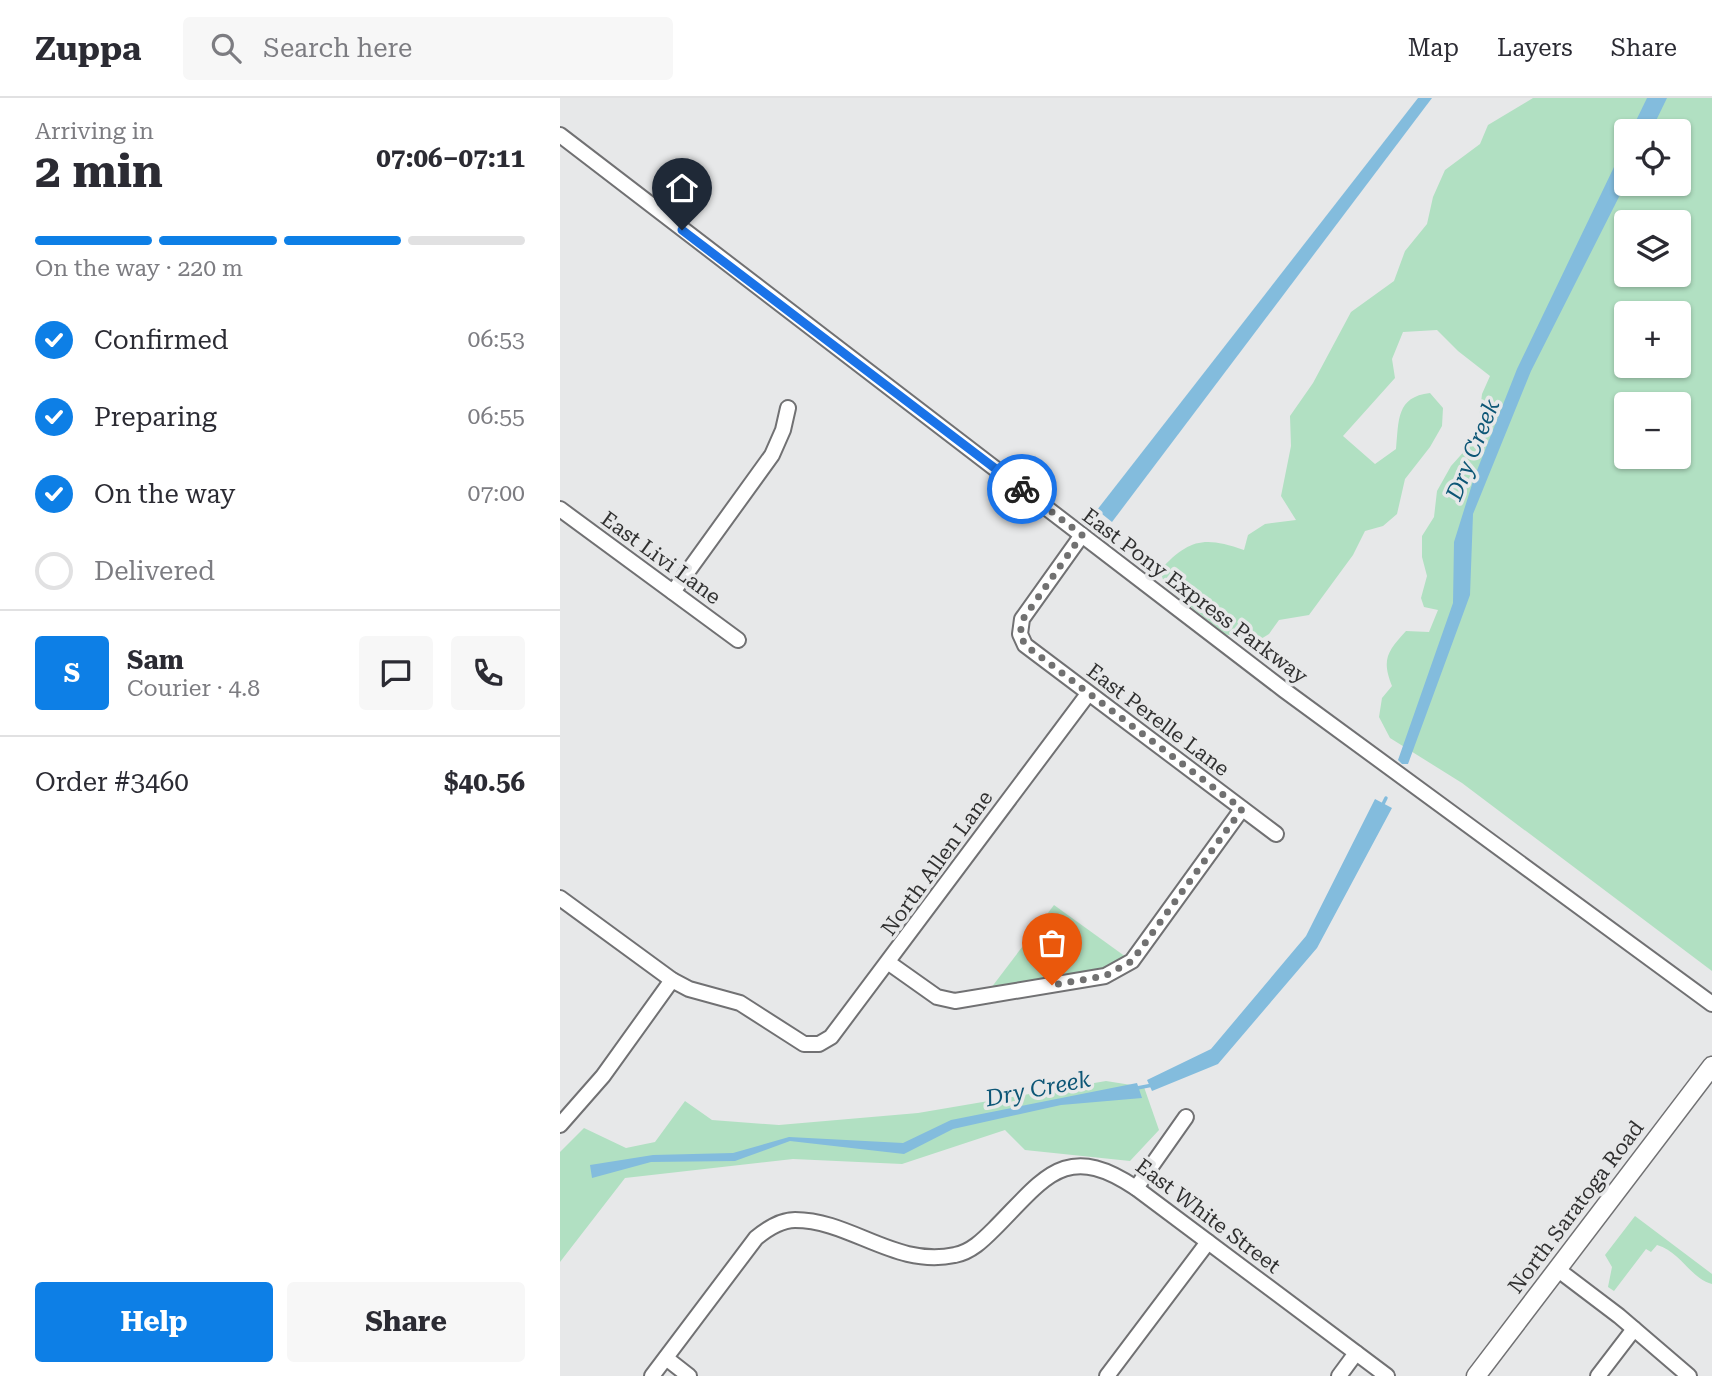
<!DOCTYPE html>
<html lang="en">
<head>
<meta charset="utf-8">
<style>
	:root { --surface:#fff; --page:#f7f7f7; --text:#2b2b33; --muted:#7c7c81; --line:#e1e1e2; --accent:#0d7fe6 }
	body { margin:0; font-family:"Roboto Serif",serif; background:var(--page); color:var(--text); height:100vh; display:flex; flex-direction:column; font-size:26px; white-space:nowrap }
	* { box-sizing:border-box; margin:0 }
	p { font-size:23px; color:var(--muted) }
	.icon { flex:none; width:38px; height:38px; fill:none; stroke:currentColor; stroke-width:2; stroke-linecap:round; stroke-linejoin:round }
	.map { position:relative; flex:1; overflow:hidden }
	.drawer { display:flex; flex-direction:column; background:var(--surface); width:560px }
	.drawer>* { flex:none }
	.buttons { position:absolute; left:1054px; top:21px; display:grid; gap:14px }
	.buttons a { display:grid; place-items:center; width:77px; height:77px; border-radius:7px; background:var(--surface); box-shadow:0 2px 5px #0004; font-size:35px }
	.pin { position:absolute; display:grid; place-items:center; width:60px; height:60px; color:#fff; margin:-72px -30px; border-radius:50% 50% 50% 0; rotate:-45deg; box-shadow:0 0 7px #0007 }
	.pin .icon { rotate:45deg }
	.courier { position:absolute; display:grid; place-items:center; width:70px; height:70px; margin:-35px; border:5px solid #1a73e8; border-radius:50%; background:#fff; color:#222; box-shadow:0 2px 9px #0007 }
	.head em { font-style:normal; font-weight:700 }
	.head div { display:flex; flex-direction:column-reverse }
	.head { display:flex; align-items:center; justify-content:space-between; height:119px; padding:0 35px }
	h1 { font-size:46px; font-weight:700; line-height:52px }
	.bar { display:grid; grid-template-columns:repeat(4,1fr); gap:10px 7px; align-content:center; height:84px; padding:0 35px }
	.bar i { height:9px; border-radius:5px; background:var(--line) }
	.bar .active { background:var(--accent) }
	.bar p { grid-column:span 4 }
	.line { display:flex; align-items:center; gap:18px; padding:0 35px; border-top:2px solid var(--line) }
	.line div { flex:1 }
	.round { display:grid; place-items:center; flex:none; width:74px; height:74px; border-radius:7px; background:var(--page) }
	ol { padding:0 35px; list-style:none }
	li { display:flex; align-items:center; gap:21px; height:77px }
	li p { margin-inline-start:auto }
	li .icon { padding:7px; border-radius:50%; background:var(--accent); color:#fff; stroke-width:4 }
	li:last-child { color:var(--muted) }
	li i { width:38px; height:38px; border:4px solid var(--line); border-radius:50% }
	.action { display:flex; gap:14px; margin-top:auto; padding:14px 35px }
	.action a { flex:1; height:80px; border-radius:7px; background:var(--accent); color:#fff; font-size:28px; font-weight:700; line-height:80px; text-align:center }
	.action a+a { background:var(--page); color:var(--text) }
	header { display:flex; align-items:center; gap:42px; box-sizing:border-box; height:98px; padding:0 35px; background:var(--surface); border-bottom:2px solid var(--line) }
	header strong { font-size:33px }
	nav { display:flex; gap:38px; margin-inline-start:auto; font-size:24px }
	.search { width:490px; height:63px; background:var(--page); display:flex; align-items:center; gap:18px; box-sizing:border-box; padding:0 24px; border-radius:7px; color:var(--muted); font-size:26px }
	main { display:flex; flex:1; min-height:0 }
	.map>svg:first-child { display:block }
</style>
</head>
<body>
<header>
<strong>Zuppa</strong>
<div class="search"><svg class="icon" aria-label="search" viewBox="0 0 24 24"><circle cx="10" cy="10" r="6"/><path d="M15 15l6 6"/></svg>Search here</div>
<nav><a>Map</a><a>Layers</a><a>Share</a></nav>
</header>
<main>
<section class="drawer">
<div class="head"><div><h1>2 min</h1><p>Arriving in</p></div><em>07:06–07:11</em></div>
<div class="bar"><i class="active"></i><i class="active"></i><i class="active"></i><i></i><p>On the way · 220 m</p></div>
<ol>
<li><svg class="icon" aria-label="check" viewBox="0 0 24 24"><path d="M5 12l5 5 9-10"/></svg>Confirmed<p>06:53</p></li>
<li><svg class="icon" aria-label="check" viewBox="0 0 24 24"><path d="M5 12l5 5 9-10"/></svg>Preparing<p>06:55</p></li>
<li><svg class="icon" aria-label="check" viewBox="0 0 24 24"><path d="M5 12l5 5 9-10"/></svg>On the way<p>07:00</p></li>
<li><i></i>Delivered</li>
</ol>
<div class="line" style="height:126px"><b class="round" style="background:var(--accent);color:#fff">S</b><div><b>Sam</b><p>Courier · 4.8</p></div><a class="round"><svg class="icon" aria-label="chat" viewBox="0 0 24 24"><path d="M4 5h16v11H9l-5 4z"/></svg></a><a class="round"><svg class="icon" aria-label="phone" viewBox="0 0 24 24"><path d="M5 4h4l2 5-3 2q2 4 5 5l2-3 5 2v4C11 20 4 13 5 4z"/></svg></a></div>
<div class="line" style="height:91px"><div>Order #3460</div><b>$40.56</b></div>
<div class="action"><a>Help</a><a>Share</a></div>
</section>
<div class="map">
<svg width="1152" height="1278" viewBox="0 0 1152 1278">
	<rect width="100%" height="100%" fill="#e7e8e9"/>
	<!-- green -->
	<g fill="#b1e0c2" fill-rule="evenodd">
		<path d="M973,0H1152V873L902,685L830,640L819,619L822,600L832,588C821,561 828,553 846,533L869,534L878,512L864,509L861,500L867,478L862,459V438L874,419L877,393L891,368L917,339L922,296L930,278L898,253L877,232L843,234L832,261L835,280L783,338L815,366L836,351C839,322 836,299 870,295L883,310L882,328L870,349L845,381L837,416L823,428L805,433L793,457L749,517L719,522L709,536L696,544L665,536L605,488L600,472C629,441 644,438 684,452L688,437L705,426L736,422L721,398L731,348L730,318L753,285L791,214L834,183L845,153L867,126L873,99L885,72L920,46L928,27ZM1066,33H1118V86H1066ZM1066,124H1118V177H1066ZM1066,215H1118V268H1066ZM1066,306H1118V359H1066Z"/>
		<polygon points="494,807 566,859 551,871 431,890"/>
		<polygon points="546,983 584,989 599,1032 570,1063 465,1052 445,1032 342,1066 233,1061 65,1080 0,1164 0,1054 24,1030 66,1050 95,1044 125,1003 152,1022 219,1027 358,1015"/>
		<path d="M1075,1118L1152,1176V1186C1130,1180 1121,1154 1097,1147L1091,1154L1086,1151L1054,1193L1048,1189L1052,1169L1045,1157Z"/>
	</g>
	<!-- water -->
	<g fill="#83bcdd">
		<polygon points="858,0 872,0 552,424 537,412"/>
		<polygon points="1087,0 1107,0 1091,33 1071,33"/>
		<polygon points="1066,44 1066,85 971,273 913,416 910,497 848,666 842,666 838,662 893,505 894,444 914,380 957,271"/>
		<polygon points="815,701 832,710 757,850 658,966 592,993 587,982 651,951 746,838"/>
		<polygon points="577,985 582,1000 501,1007 393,1031 344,1056 230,1043 175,1063 91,1064 32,1080 30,1067 93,1057 173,1055 229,1039 343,1045 391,1022"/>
	</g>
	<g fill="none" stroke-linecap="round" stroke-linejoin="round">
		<!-- stream -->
		<g stroke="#83bcdd" stroke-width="3.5">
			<polyline points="822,708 826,700"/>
			<polyline points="577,990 593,987"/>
		</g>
		<!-- minor casing -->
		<g stroke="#717173" stroke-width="18">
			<g id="minor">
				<polyline points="0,37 724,592 1152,906"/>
				<polyline points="0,411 178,542"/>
				<polyline points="522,437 462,521 460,536 465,547 716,736"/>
				<polyline points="113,494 212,357 223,332 228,310"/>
				<polyline points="0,800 112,882 129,891 180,905 244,946 259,946 271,939 528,596"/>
				<polyline points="329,865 377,899 395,903 545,878 572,863 682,711"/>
				<polyline points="0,1027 43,978 112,882"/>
				<polyline points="576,1090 626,1019"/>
				<polyline points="997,1171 1059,1218 1129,1278"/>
				<polyline points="106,1260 129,1278"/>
				<path d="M92,1278L196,1140C207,1131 220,1122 235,1122C291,1122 335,1170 395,1157C411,1154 423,1142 434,1131C484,1081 505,1042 576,1090L827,1278"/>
				<polyline points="547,1278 648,1144"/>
				<polyline points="779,1278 796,1255"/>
				<polyline points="1038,1278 1074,1231"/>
			</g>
		</g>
		<!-- major casing -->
		<g stroke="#717173" stroke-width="21">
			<polyline id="major" points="916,1278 1152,968"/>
		</g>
		<!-- minor -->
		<use href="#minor" stroke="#fff" stroke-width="14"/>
		<!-- major -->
		<use href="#major" stroke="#fff" stroke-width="18"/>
	</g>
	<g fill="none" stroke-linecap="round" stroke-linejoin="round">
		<!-- done -->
		<polyline stroke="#717171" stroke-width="7" stroke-dasharray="0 12.6" points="462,391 522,437 463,521 460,536 465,547 682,711 572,863 545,878 492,887"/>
		<!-- route -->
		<polyline stroke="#1a73e8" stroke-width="9" points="122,132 462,391"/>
	</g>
	<g text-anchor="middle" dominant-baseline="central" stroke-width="7" stroke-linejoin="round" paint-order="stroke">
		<!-- street labels -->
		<g font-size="21" fill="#313131" stroke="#e7e8e9">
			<text transform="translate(101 460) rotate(36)">East Livi Lane</text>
			<text transform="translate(635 498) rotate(37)">East Pony Express Parkway</text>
			<text transform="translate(598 622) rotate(37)">East Perelle Lane</text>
			<text transform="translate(377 765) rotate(-54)">North Allen Lane</text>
			<text transform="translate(1016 1109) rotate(-53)">North Saratoga Road</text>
			<text transform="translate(648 1118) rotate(37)">East White Street</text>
		</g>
		<!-- water labels -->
		<g font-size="23" font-style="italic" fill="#0d5676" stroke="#e7e8e9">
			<text transform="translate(913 352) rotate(-68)">Dry Creek</text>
			<text transform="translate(478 991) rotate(-11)">Dry Creek</text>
		</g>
	</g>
</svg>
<div class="buttons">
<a><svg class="icon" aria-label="locate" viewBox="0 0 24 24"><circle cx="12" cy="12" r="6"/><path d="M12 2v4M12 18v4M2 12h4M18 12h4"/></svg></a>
<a><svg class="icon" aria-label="layers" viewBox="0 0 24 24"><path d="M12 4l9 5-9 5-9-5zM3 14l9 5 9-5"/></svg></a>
<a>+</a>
<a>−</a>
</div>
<div class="pin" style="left:492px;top:887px;background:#ea580c"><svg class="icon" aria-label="bag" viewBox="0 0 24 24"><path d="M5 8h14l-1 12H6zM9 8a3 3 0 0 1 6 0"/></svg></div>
<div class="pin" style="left:122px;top:132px;background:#1f2937"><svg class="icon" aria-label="home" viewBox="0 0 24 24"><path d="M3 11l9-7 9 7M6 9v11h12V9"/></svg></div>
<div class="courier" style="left:462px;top:391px"><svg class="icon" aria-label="bike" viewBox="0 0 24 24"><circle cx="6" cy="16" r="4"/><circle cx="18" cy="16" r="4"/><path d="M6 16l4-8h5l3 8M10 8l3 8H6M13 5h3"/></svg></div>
</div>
</main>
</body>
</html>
